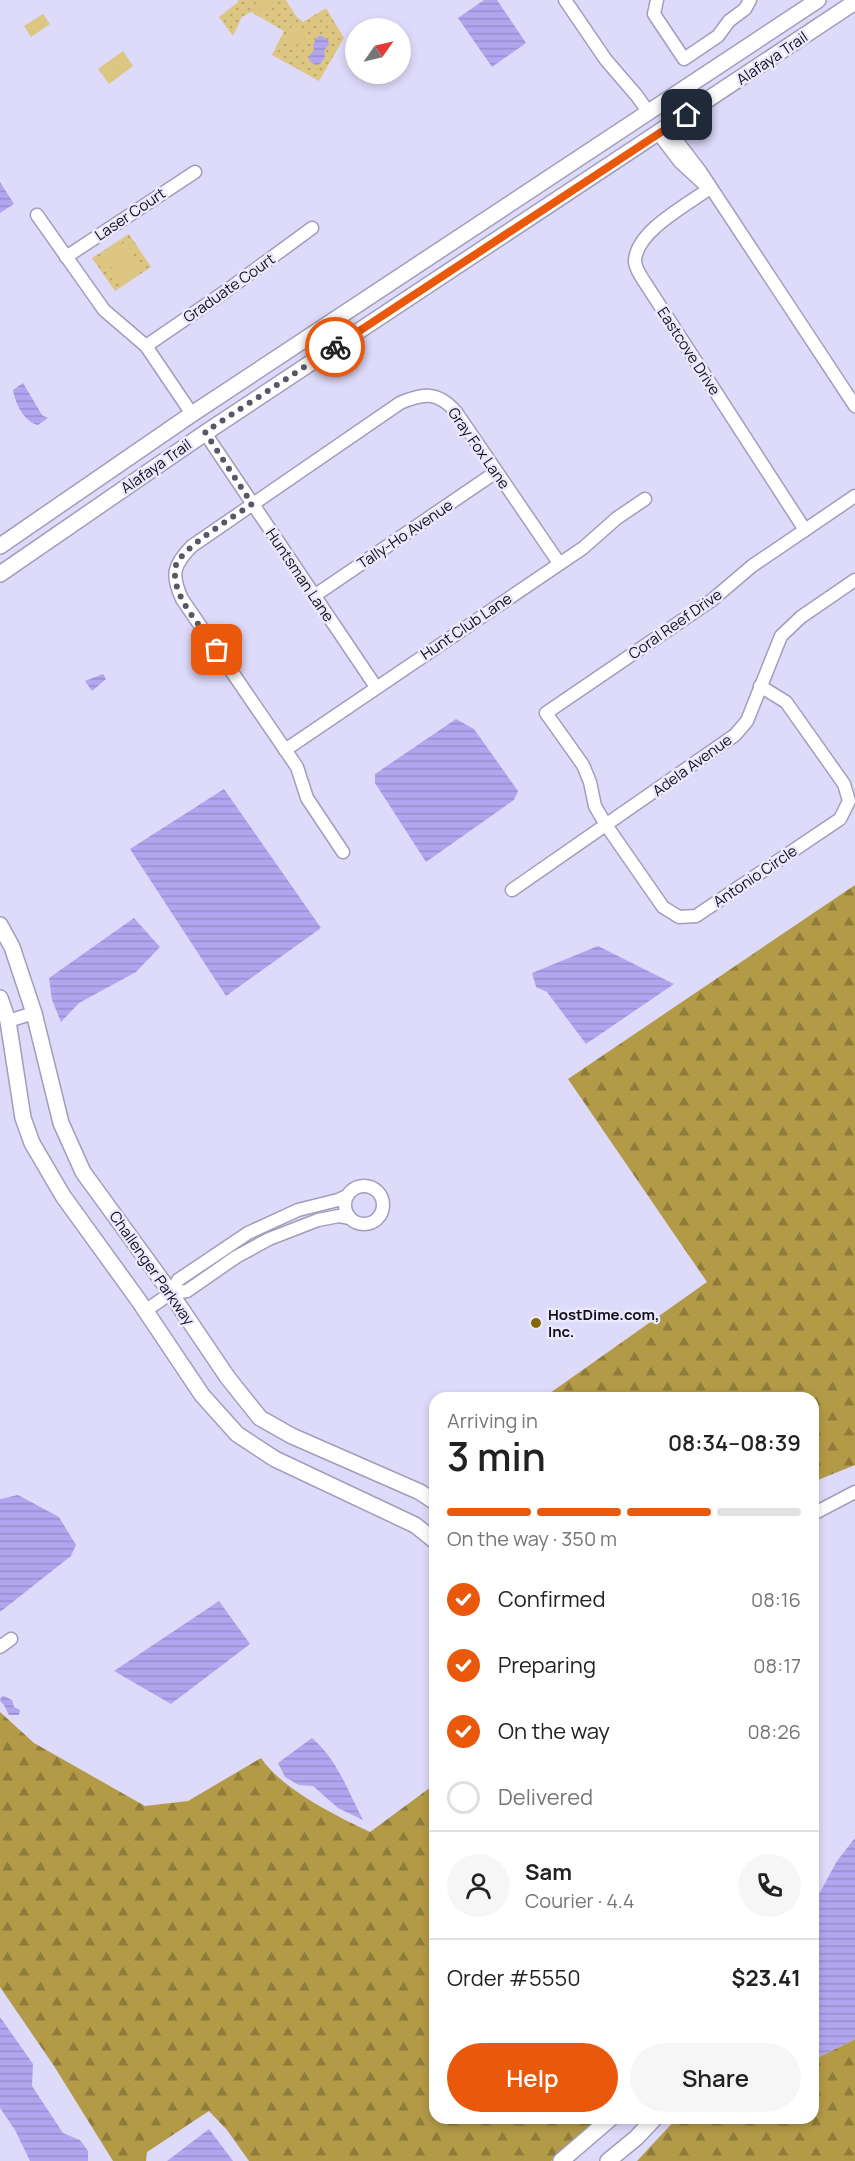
<!DOCTYPE html>
<html lang="en">
<head>
<meta charset="utf-8">
<style>
	:root { --surface:#fff; --page:#f6f6f6; --text:#222; --muted:#767676; --line:#e0e0e0; --accent:#ea580c }
	body { margin:0; font-family:Manrope,sans-serif; background:var(--page); color:var(--text); height:100vh; display:flex; flex-direction:column; font-size:22px; white-space:nowrap }
	* { box-sizing:border-box; margin:0 }
	p { font-size:20px; color:var(--muted) }
	.icon { flex:none; width:33px; height:33px; fill:none; stroke:currentColor; stroke-width:2; stroke-linecap:round; stroke-linejoin:round }
	.map { position:relative; flex:1; overflow:hidden }
	.sheet { position:absolute; left:429px; top:1392px; width:390px; height:732px; display:flex; flex-direction:column; background:var(--surface); border-radius:18px; box-shadow:0 3px 9px #0003 }
	.sheet>* { flex:none }
	.needle { width:39px; rotate:56deg }
	.tools { position:absolute; left:345px; top:18px; display:grid; gap:12px }
	.tools a { display:grid; place-items:center; width:66px; height:66px; border-radius:50%; background:var(--surface); box-shadow:0 3px 9px #0003; font-size:30px }
	.pin { position:absolute; display:grid; place-items:center; width:51px; height:51px; color:#fff; margin:-26px; border-radius:12px; box-shadow:0 3px 9px #0006 }
	.courier { position:absolute; display:grid; place-items:center; width:60px; height:60px; margin:-30px; border:4px solid #ea580c; border-radius:50%; background:#fff; color:#222; box-shadow:0 2px 8px #0007 }
	.summary em { font-style:normal; font-weight:600 }
	.summary div { display:flex; flex-direction:column-reverse }
	.summary { display:flex; align-items:center; justify-content:space-between; height:102px; padding:0 18px }
	h1 { font-size:39px; font-weight:600; line-height:45px }
	.bar { display:grid; grid-template-columns:repeat(4,1fr); gap:9px 6px; align-content:center; height:72px; padding:0 18px }
	.bar i { height:8px; border-radius:4px; background:var(--line) }
	.bar .selected { background:var(--accent) }
	.bar p { grid-column:span 4 }
	.line { display:flex; align-items:center; gap:15px; padding:0 18px; border-top:2px solid var(--line) }
	.line div { flex:1 }
	.round { display:grid; place-items:center; flex:none; width:63px; height:63px; border-radius:32px; background:var(--page) }
	ol { padding:0 18px; list-style:none }
	li { display:flex; align-items:center; gap:18px; height:66px }
	li p { margin-inline-start:auto }
	li .icon { padding:6px; border-radius:50%; background:var(--accent); color:#fff; stroke-width:4 }
	li:last-child { color:var(--muted) }
	li i { width:33px; height:33px; border:3px solid var(--line); border-radius:50% }
	.button { display:flex; gap:12px; margin-top:auto; padding:12px 18px }
	.button a { flex:1; height:69px; border-radius:36px; background:var(--accent); color:#fff; font-size:24px; font-weight:600; line-height:69px; text-align:center }
	.button a+a { background:var(--page); color:var(--text) }
	.map>svg:first-child { display:block }
</style>
</head>
<body>
<div class="map">
<svg width="855" height="2161" viewBox="0 0 855 2161">
	<defs>
		<pattern id="forest-firs" width="22" height="20" patternUnits="userSpaceOnUse" patternTransform="scale(1.5)"><rect width="22" height="20" fill="#b39a47"/><path d="M5 1l3.5 6h-7zM16 11l3.5 6h-7z" fill="#907c3a"/></pattern>
		<pattern id="park-dots" width="8" height="8" patternUnits="userSpaceOnUse" patternTransform="scale(1.5)"><rect width="8" height="8" fill="#dcc682"/><path d="M2 2h.1M6 6h.1" fill="none" stroke="#bca970" stroke-width="1.8" stroke-linecap="round"/></pattern>
		<pattern id="water-rules" width="6" height="5" patternUnits="userSpaceOnUse" patternTransform="scale(1.5)"><rect width="6" height="5" fill="#b2a5f0"/><path d="M0 2.5h6" fill="none" stroke="#988dcd"/></pattern>
	</defs>
	<rect width="100%" height="100%" fill="#dedafa"/>
	<!-- forest -->
	<g fill="url(#forest-firs)">
		<polygon points="855,885 855,1465 813,1482 813,1398 543,1398 707,1282 568,1079"/>
		<path d="M0,1712L34,1743L145,1806L188,1801L261,1758C282,1789 336,1816 370,1832L435,1784V2118H597L551,2161H249L227,2130L209,2111L147,2152L146,2161H113L54,2066L0,1987Z"/>
		<polygon points="855,2039 855,2161 637,2161 677,2118 813,2118 813,2060"/>
	</g>
	<!-- park -->
	<g fill="url(#park-dots)">
		<polygon points="238,0 286,0 296,16 303,22 326,8 344,38 319,81 272,55 284,31 251,12 242,17 233,36 219,17 238,2"/>
		<polygon points="129,234 151,267 115,291 92,258"/>
	</g>
	<!-- pitch -->
	<g fill="#dcc682">
		<polygon points="254,0 280,0 262,12"/>
		<polygon points="43,14 50,24 31,37 24,26"/>
		<polygon points="294,23 308,33 299,46 285,36"/>
		<polygon points="123,51 133,66 109,84 98,69"/>
		<polygon points="125,242 133,253 108,269 101,257"/>
		<polygon points="135,256 142,268 118,284 111,272"/>
	</g>
	<!-- water -->
	<g fill="url(#water-rules)">
		<polygon points="484,0 497,0 526,43 492,67 458,18"/>
		<polygon points="318,36 322,36 328,40 329,44 324,51 325,57 320,64 316,65 309,61 309,57 314,50 313,44"/>
		<polygon points="0,182 14,204 0,213"/>
		<path d="M23,383L42,415L48,418L38,425C24,422 15,403 13,390Z"/>
		<polygon points="103,674 106,679 92,691 85,681"/>
		<polygon points="456,719 474,729 518,791 514,800 426,862 375,783 375,774"/>
		<polygon points="224,789 321,928 226,996 130,849"/>
		<polygon points="134,918 160,947 136,972 79,1003 61,1022 52,1000 49,978"/>
		<polygon points="598,946 674,984 586,1044 547,992 536,987 532,973"/>
		<polygon points="18,1495 59,1517 76,1545 71,1556 0,1612 0,1499"/>
		<polygon points="219,1601 250,1644 171,1704 114,1671"/>
		<polygon points="4,1696 12,1700 14,1707 20,1710 19,1715 9,1715 4,1705 0,1701 1,1697"/>
		<path d="M312,1738C337,1759 348,1791 363,1820L338,1808L313,1786L299,1785L285,1777L278,1763Z"/>
		<polygon points="855,1838 855,2039 813,2060 813,1905 837,1861"/>
		<polygon points="0,2017 33,2064 32,2086 63,2133 80,2140 88,2151 88,2161 30,2161 15,2130 0,2108"/>
		<polygon points="209,2129 233,2161 167,2161"/>
	</g>
	<g fill="none" stroke-linecap="round" stroke-linejoin="round">
		<!-- minor casing -->
		<g stroke="#a19dbc" stroke-width="15">
			<g id="minor">
				<polyline points="565,0 606,60 637,96 649,113"/>
				<polyline points="657,0 654,14 684,59 718,36 729,21 745,9 750,0"/>
				<polyline points="667,128 700,171 855,406"/>
				<polyline points="658,133 680,162 704,184"/>
				<path d="M710,188C687,205 636,231 635,261C635,267 639,273 642,278L805,530"/>
				<polyline points="37,215 104,310 146,346 192,414"/>
				<polyline points="66,257 195,172"/>
				<polyline points="146,346 226,291 312,228"/>
				<polyline points="205,433 376,687"/>
				<polyline points="314,596 496,472"/>
				<polyline points="760,686 786,702 844,784 849,801 840,819 696,916 679,917 663,907 606,825 595,806 590,782 583,765 546,713 712,600 752,566 855,496"/>
				<polyline points="285,750 583,548 617,518 645,499"/>
				<path d="M343,852L307,798L297,767L182,599C171,575 173,565 192,546L400,403C423,393 438,391 456,412L559,563"/>
				<polyline points="512,890 735,735 747,721 781,636 801,617 855,580"/>
				<polyline points="8,1021 34,1013"/>
				<circle cx="364" cy="1205" r="19"/>
				<polyline points="171,1293 178,1280 248,1233 298,1210 338,1200 347,1196"/>
				<polyline points="145,1311 171,1293 187,1291 236,1257 269,1239 318,1220 339,1216 350,1218"/>
				<polyline points="813,1514 855,1492"/>
				<polyline points="0,1647 11,1639"/>
			</g>
		</g>
		<!-- major casing -->
		<g stroke="#a19dbc" stroke-width="18">
			<g id="major">
				<polyline points="0,546 192,414 818,0"/>
				<polyline points="0,574 205,433 855,2"/>
				<polyline points="0,925 12,947 34,1013 61,1123 83,1172 163,1282 228,1378 260,1418 292,1436 420,1492 435,1502"/>
				<polyline points="0,998 8,1021 23,1118 32,1143 63,1196 139,1301 202,1395 237,1434 275,1459 415,1525 435,1541"/>
				<polyline points="561,2161 611,2118"/>
				<polyline points="608,2161 636,2138 655,2118"/>
			</g>
		</g>
		<!-- minor -->
		<use href="#minor" stroke="#fff" stroke-width="12"/>
		<!-- major -->
		<use href="#major" stroke="#fff" stroke-width="15"/>
	</g>
	<g fill="none" stroke-linecap="round" stroke-linejoin="round">
		<!-- done -->
		<path stroke="#595668" stroke-width="6" stroke-dasharray="0 10.8" d="M217,650C204,630 184,610 177,587C175,581 174,571 176,565C183,547 235,516 252,504L205,432L335,347"/>
		<!-- route -->
		<polyline stroke="#ea580c" stroke-width="8" points="335,347 687,115"/>
	</g>
	<!-- markers -->
	<circle fill="#836a04" stroke="#ebe9fd" stroke-width="2" cx="536" cy="1323" r="6"/>
	<g text-anchor="middle" dominant-baseline="central" stroke-width="5" stroke-linejoin="round" paint-order="stroke">
		<!-- street labels -->
		<g font-size="15" fill="#110f1a" stroke="#ebe9fd">
			<text transform="translate(772 58) rotate(-34)">Alafaya Trail</text>
			<text transform="translate(130 214) rotate(-34)">Laser Court</text>
			<text transform="translate(229 288) rotate(-35)">Graduate Court</text>
			<text transform="translate(689 351) rotate(57)">Eastcove Drive</text>
			<text transform="translate(479 448) rotate(55)">Gray Fox Lane</text>
			<text transform="translate(156 466) rotate(-35)">Alafaya Trail</text>
			<text transform="translate(405 534) rotate(-34)">Tally-Ho Avenue</text>
			<text transform="translate(300 575) rotate(56)">Huntsman Lane</text>
			<text transform="translate(675 624) rotate(-35)">Coral Reef Drive</text>
			<text transform="translate(466 626) rotate(-34)">Hunt Club Lane</text>
			<text transform="translate(692 765) rotate(-36)">Adela Avenue</text>
			<text transform="translate(755 876) rotate(-34)">Antonio Circle</text>
			<text transform="translate(152 1268) rotate(55)">Challenger Parkway</text>
		</g>
		<!-- poi labels -->
		<g font-size="15" font-weight="bold" fill="#110f1a" stroke="#ebe9fd" text-anchor="start">
			<text x="548" y="1314">HostDime.com,<tspan x="548" dy="17">Inc.</tspan></text>
		</g>
	</g>
</svg>
<div class="tools">
<a><svg class="needle" viewBox="-14 -14 28 28"><path d="M0-13l5 13h-10z" fill="#e53935"/><path d="M0 13l5-13h-10z" fill="#767676"/></svg></a>
</div>
<div class="pin" style="left:217px;top:650px;background:#ea580c"><svg class="icon" aria-label="bag" viewBox="0 0 24 24"><path d="M5 8h14l-1 12H6zM9 8a3 3 0 0 1 6 0"/></svg></div>
<div class="pin" style="left:687px;top:115px;background:#1f2937"><svg class="icon" aria-label="home" viewBox="0 0 24 24"><path d="M3 11l9-7 9 7M6 9v11h12V9"/></svg></div>
<div class="courier" style="left:335px;top:347px"><svg class="icon" aria-label="bike" viewBox="0 0 24 24"><circle cx="6" cy="16" r="4"/><circle cx="18" cy="16" r="4"/><path d="M6 16l4-8h5l3 8M10 8l3 8H6M13 5h3"/></svg></div>
<section class="sheet">
<div class="summary"><div><h1>3 min</h1><p>Arriving in</p></div><em>08:34–08:39</em></div>
<div class="bar"><i class="selected"></i><i class="selected"></i><i class="selected"></i><i></i><p>On the way · 350 m</p></div>
<ol>
<li><svg class="icon" aria-label="check" viewBox="0 0 24 24"><path d="M5 12l5 5 9-10"/></svg>Confirmed<p>08:16</p></li>
<li><svg class="icon" aria-label="check" viewBox="0 0 24 24"><path d="M5 12l5 5 9-10"/></svg>Preparing<p>08:17</p></li>
<li><svg class="icon" aria-label="check" viewBox="0 0 24 24"><path d="M5 12l5 5 9-10"/></svg>On the way<p>08:26</p></li>
<li><i></i>Delivered</li>
</ol>
<div class="line" style="height:108px"><a class="round"><svg class="icon" aria-label="person" viewBox="0 0 24 24"><circle cx="12" cy="8" r="4"/><path d="M4 21q1-7 8-7t8 7"/></svg></a><div><b>Sam</b><p>Courier · 4.4</p></div><a class="round"><svg class="icon" aria-label="phone" viewBox="0 0 24 24"><path d="M5 4h4l2 5-3 2q2 4 5 5l2-3 5 2v4C11 20 4 13 5 4z"/></svg></a></div>
<div class="line" style="height:78px"><div>Order #5550</div><b>$23.41</b></div>
<div class="button"><a>Help</a><a>Share</a></div>
</section>
</div>
</body>
</html>
